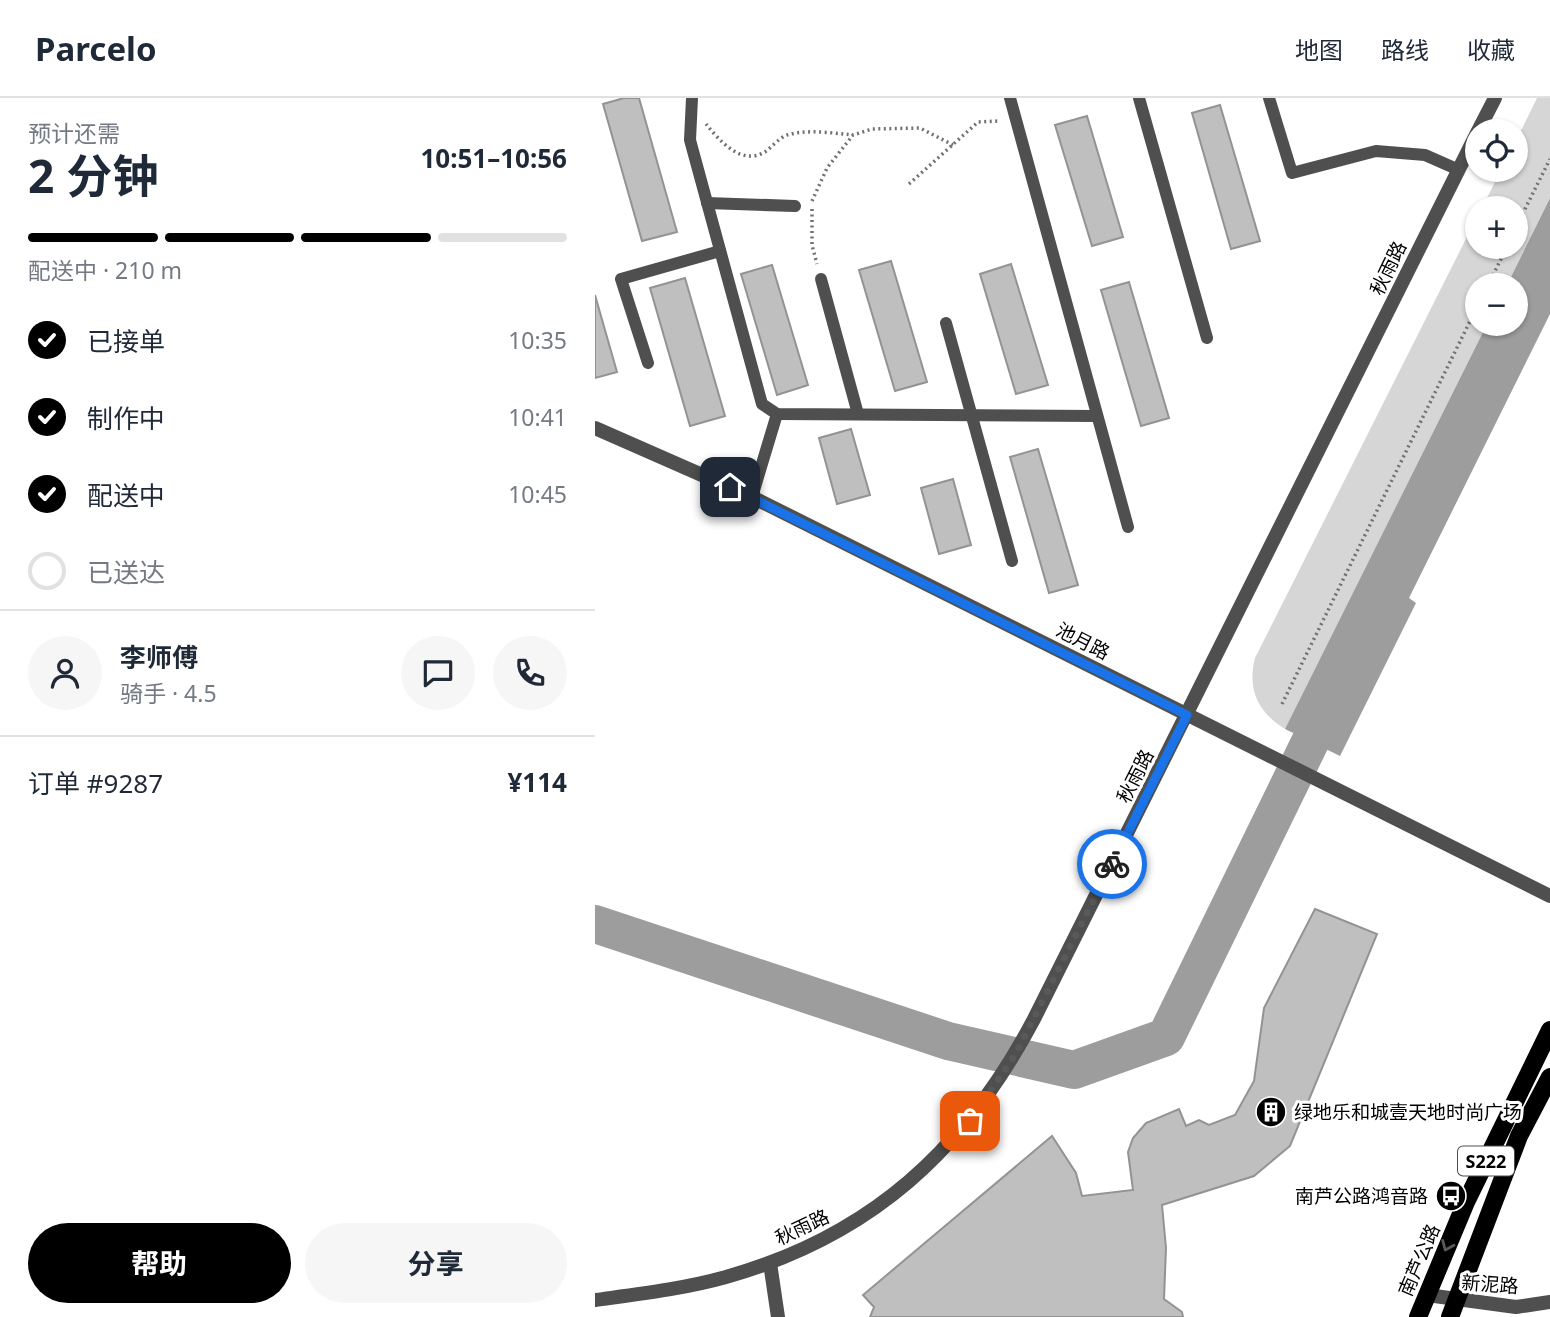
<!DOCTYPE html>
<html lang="zh">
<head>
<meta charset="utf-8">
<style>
	:root { --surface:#fff; --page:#f6f6f7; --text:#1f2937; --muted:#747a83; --line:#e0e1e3; --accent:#000 }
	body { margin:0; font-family:"Noto Sans","Noto Sans SC",sans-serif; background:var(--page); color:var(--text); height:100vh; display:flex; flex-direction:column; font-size:26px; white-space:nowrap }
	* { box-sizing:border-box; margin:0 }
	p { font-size:23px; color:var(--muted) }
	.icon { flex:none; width:38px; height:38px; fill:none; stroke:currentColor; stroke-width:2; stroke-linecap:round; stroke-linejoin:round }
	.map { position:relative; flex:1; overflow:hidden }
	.details { display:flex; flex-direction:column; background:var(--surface); width:595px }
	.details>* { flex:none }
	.buttons { position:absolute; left:870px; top:21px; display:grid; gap:14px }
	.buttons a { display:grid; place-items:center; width:63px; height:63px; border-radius:50%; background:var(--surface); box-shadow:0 2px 5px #0004; font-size:35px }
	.pin { position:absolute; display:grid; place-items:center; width:60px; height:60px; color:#fff; margin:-30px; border-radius:14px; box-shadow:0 4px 10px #0006 }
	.courier { position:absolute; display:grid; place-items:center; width:70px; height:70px; margin:-35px; border:5px solid #1a73e8; border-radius:50%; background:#fff; color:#222; box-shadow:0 2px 9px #0007 }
	.overview em { font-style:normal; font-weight:700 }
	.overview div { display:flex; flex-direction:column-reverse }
	.overview { display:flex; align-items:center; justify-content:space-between; height:119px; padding:0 28px }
	h1 { font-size:46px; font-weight:700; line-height:52px }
	.bar { display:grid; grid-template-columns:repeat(4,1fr); gap:10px 7px; align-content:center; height:84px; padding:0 28px }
	.bar i { height:9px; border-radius:5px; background:var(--line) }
	.bar .current { background:var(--accent) }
	.bar p { grid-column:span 4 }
	.line { display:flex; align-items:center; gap:18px; padding:0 28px; border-top:2px solid var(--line) }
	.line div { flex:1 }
	.round { display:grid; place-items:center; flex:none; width:74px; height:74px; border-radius:37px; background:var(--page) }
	ol { padding:0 28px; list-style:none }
	li { display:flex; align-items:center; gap:21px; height:77px }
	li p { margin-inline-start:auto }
	li .icon { padding:7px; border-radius:50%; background:var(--accent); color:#fff; stroke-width:4 }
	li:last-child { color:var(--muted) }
	li i { width:38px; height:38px; border:4px solid var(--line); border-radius:50% }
	.cta { display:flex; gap:14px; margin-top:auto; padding:14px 28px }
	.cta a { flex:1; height:80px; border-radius:42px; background:var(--accent); color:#fff; font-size:28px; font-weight:700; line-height:80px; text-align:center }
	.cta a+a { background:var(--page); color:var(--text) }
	header { display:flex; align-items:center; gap:42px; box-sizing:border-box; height:98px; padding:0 35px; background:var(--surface); border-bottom:2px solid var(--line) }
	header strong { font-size:33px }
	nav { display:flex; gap:38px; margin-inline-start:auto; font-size:24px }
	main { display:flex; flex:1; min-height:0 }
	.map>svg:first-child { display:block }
</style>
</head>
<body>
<header>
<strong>Parcelo</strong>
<nav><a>地图</a><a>路线</a><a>收藏</a></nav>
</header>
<main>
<section class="details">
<div class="overview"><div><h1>2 分钟</h1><p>预计还需</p></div><em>10:51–10:56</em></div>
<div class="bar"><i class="current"></i><i class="current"></i><i class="current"></i><i></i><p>配送中 · 210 m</p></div>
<ol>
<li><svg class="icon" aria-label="check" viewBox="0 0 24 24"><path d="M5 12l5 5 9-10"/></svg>已接单<p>10:35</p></li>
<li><svg class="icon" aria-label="check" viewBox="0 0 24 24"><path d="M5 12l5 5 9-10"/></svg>制作中<p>10:41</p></li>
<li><svg class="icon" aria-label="check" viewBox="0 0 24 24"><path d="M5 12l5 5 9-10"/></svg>配送中<p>10:45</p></li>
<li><i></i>已送达</li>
</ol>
<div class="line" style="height:126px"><a class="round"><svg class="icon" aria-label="person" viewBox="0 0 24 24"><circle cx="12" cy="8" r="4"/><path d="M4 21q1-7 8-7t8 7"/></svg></a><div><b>李师傅</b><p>骑手 · 4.5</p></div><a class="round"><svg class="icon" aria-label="chat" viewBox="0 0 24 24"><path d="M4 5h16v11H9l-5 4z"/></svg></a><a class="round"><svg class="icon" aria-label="phone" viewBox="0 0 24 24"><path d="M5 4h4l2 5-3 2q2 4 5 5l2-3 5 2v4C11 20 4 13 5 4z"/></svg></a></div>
<div class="line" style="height:91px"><div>订单 #9287</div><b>¥114</b></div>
<div class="cta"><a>帮助</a><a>分享</a></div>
</section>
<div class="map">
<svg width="955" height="1219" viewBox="0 0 955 1219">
	<rect width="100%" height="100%" fill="#fff"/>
	<!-- green -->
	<path fill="#d6d6d6" d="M942,0H955V100L912,187H882V226H892L690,631C663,614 652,592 660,560L882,119V149H920V110H887L906,72H920L921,43Z"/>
	<!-- water -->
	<polygon fill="#9d9d9d" points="955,100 955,216 814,500 821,505 745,658 690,631 892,226 920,226 920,187 912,187"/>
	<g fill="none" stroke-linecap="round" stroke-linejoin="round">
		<!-- river -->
		<polyline stroke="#9d9d9d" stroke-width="38" points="0,826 353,943 479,972 571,939 739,595"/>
	</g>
	<!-- building -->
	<g fill="#bfbfbf" stroke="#939393" stroke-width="2">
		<polygon points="29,0 44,0 82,134 47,143 8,6"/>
		<polygon points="625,7 665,143 636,151 597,15"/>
		<polygon points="492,18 528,139 497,148 460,27"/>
		<polygon points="296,163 332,284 300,293 264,172"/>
		<polygon points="416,166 453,287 421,296 385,176"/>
		<polygon points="177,167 213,287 182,297 146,176"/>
		<polygon points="90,180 130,318 95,328 55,190"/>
		<polygon points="534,184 574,320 546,328 506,192"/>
		<polygon points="0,197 22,274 0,280"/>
		<polygon points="256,331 275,397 242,406 224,340"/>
		<polygon points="443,351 483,487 454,495 415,359"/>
		<polygon points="358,381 376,447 344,456 326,390"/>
		<polygon points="720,811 782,836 695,1048 659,1078 567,1107 571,1150 569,1201 587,1214 588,1219 275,1219 279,1209 268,1197 457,1038 481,1075 487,1098 538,1092 533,1054 538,1040 551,1025 584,1011 591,1028 604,1022 614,1027 640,1017 659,983 669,910"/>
	</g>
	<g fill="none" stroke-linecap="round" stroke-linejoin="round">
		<!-- path -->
		<g stroke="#717171" stroke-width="3.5" stroke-dasharray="2 3.5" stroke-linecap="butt">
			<path d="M111,26C125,43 146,68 170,54C177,49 184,40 192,37C213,31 237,35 258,37"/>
			<polyline points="314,86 383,24 403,23"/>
			<polyline points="217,103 232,70 258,37 277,31 325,30 358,47"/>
			<polyline points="217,111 217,147 222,166"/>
			<polyline points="920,131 955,61"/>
			<polyline points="893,187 912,149"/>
			<polyline points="687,606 882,209"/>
		</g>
		<!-- service -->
		<g stroke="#4f4f4f" stroke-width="12">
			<polyline points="97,0 95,42 167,306 182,316 502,318"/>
			<polyline points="415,0 533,429"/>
			<polyline points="544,0 612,240"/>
			<polyline points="674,0 697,75 781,53 830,57 864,72"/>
			<polyline points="112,105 200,108"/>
			<polyline points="226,181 263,316"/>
			<polyline points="351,225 417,463"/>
			<polyline points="53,265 26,181 125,153"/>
			<polyline points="157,399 182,316"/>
		</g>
		<!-- minor -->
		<polyline stroke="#4f4f4f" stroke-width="14" points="175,1165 183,1219"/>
		<!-- tertiary -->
		<g stroke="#4f4f4f" stroke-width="14">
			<polyline points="883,33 900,0"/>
			<polyline points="0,330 157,399 955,798"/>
			<polyline points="832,1197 921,1209 955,1204"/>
			<path d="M0,1202C44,1196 88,1191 131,1179C276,1138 370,1052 439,921L882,35"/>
		</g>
		<!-- primary -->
		<g stroke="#000" stroke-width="18">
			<polyline points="823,1219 871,1104 955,932"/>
			<polyline points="855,1219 924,1038 955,979"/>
		</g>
	</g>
	<!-- one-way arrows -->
	<defs><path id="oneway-chevron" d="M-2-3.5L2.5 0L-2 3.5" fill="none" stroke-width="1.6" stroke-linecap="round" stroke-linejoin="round" transform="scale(1.75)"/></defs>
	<use stroke="#595959" href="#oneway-chevron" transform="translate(852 1148) rotate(113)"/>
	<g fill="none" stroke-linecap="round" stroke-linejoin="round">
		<!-- done -->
		<polyline stroke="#595959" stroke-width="7" stroke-dasharray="0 12.6" points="375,1023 420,957 517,766"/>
		<!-- route -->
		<polyline stroke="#1a73e8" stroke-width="9" points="135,389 592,617 517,766"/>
	</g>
	<!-- icons -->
	<defs>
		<g id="building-disc" transform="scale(1.575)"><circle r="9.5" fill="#000" stroke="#fff"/><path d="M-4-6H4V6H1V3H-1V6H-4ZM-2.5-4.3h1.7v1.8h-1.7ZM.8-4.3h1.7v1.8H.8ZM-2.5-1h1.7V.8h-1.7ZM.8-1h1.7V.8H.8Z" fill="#fff"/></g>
		<g id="bus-disc" transform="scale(1.575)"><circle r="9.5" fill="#000" stroke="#fff"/><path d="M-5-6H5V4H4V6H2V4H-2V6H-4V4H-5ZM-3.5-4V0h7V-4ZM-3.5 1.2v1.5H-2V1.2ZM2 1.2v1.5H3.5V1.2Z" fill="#fff"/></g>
	</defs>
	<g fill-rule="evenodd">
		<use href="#building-disc" x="676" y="1014"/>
		<use href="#bus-disc" x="856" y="1098"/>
	</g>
	<g text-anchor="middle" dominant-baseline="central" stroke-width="6" stroke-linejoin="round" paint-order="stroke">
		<!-- shield labels -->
		<rect fill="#fff" stroke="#4c4c4c" stroke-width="2" x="863" y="1048.5" width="56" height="29" rx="5"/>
		<g font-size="18" font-weight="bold" fill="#000">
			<text x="891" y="1063">S222</text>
		</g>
		<!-- street labels -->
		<g font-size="19" fill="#000" stroke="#fff">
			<text transform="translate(793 170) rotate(-64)">秋雨路</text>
			<text transform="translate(488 543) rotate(27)">池月路</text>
			<text transform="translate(540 678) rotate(-63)">秋雨路</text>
			<text transform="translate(207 1129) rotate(-25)">秋雨路</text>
			<text transform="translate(824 1162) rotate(-67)">南芦公路</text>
			<text transform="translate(895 1186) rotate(4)">新泥路</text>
		</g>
		<!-- poi labels -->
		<g font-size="19" fill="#000" stroke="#fff" text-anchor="start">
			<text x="699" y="1014">绿地乐和城壹天地时尚广场</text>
			<text x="833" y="1098" text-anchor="end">南芦公路鸿音路</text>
		</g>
	</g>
</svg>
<div class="buttons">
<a><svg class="icon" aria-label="locate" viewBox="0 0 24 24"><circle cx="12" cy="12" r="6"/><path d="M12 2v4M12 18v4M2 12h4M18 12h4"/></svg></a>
<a>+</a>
<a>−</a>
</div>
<div class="pin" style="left:375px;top:1023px;background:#ea580c"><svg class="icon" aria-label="bag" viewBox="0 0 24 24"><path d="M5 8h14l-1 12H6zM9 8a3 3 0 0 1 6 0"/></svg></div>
<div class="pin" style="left:135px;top:389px;background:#1f2937"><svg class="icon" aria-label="home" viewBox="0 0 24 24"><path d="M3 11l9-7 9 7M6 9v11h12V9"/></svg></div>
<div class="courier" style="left:517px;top:766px"><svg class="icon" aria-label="bike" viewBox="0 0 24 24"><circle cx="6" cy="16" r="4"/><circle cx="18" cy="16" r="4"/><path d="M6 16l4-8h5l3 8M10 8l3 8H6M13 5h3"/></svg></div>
</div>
</main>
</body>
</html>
